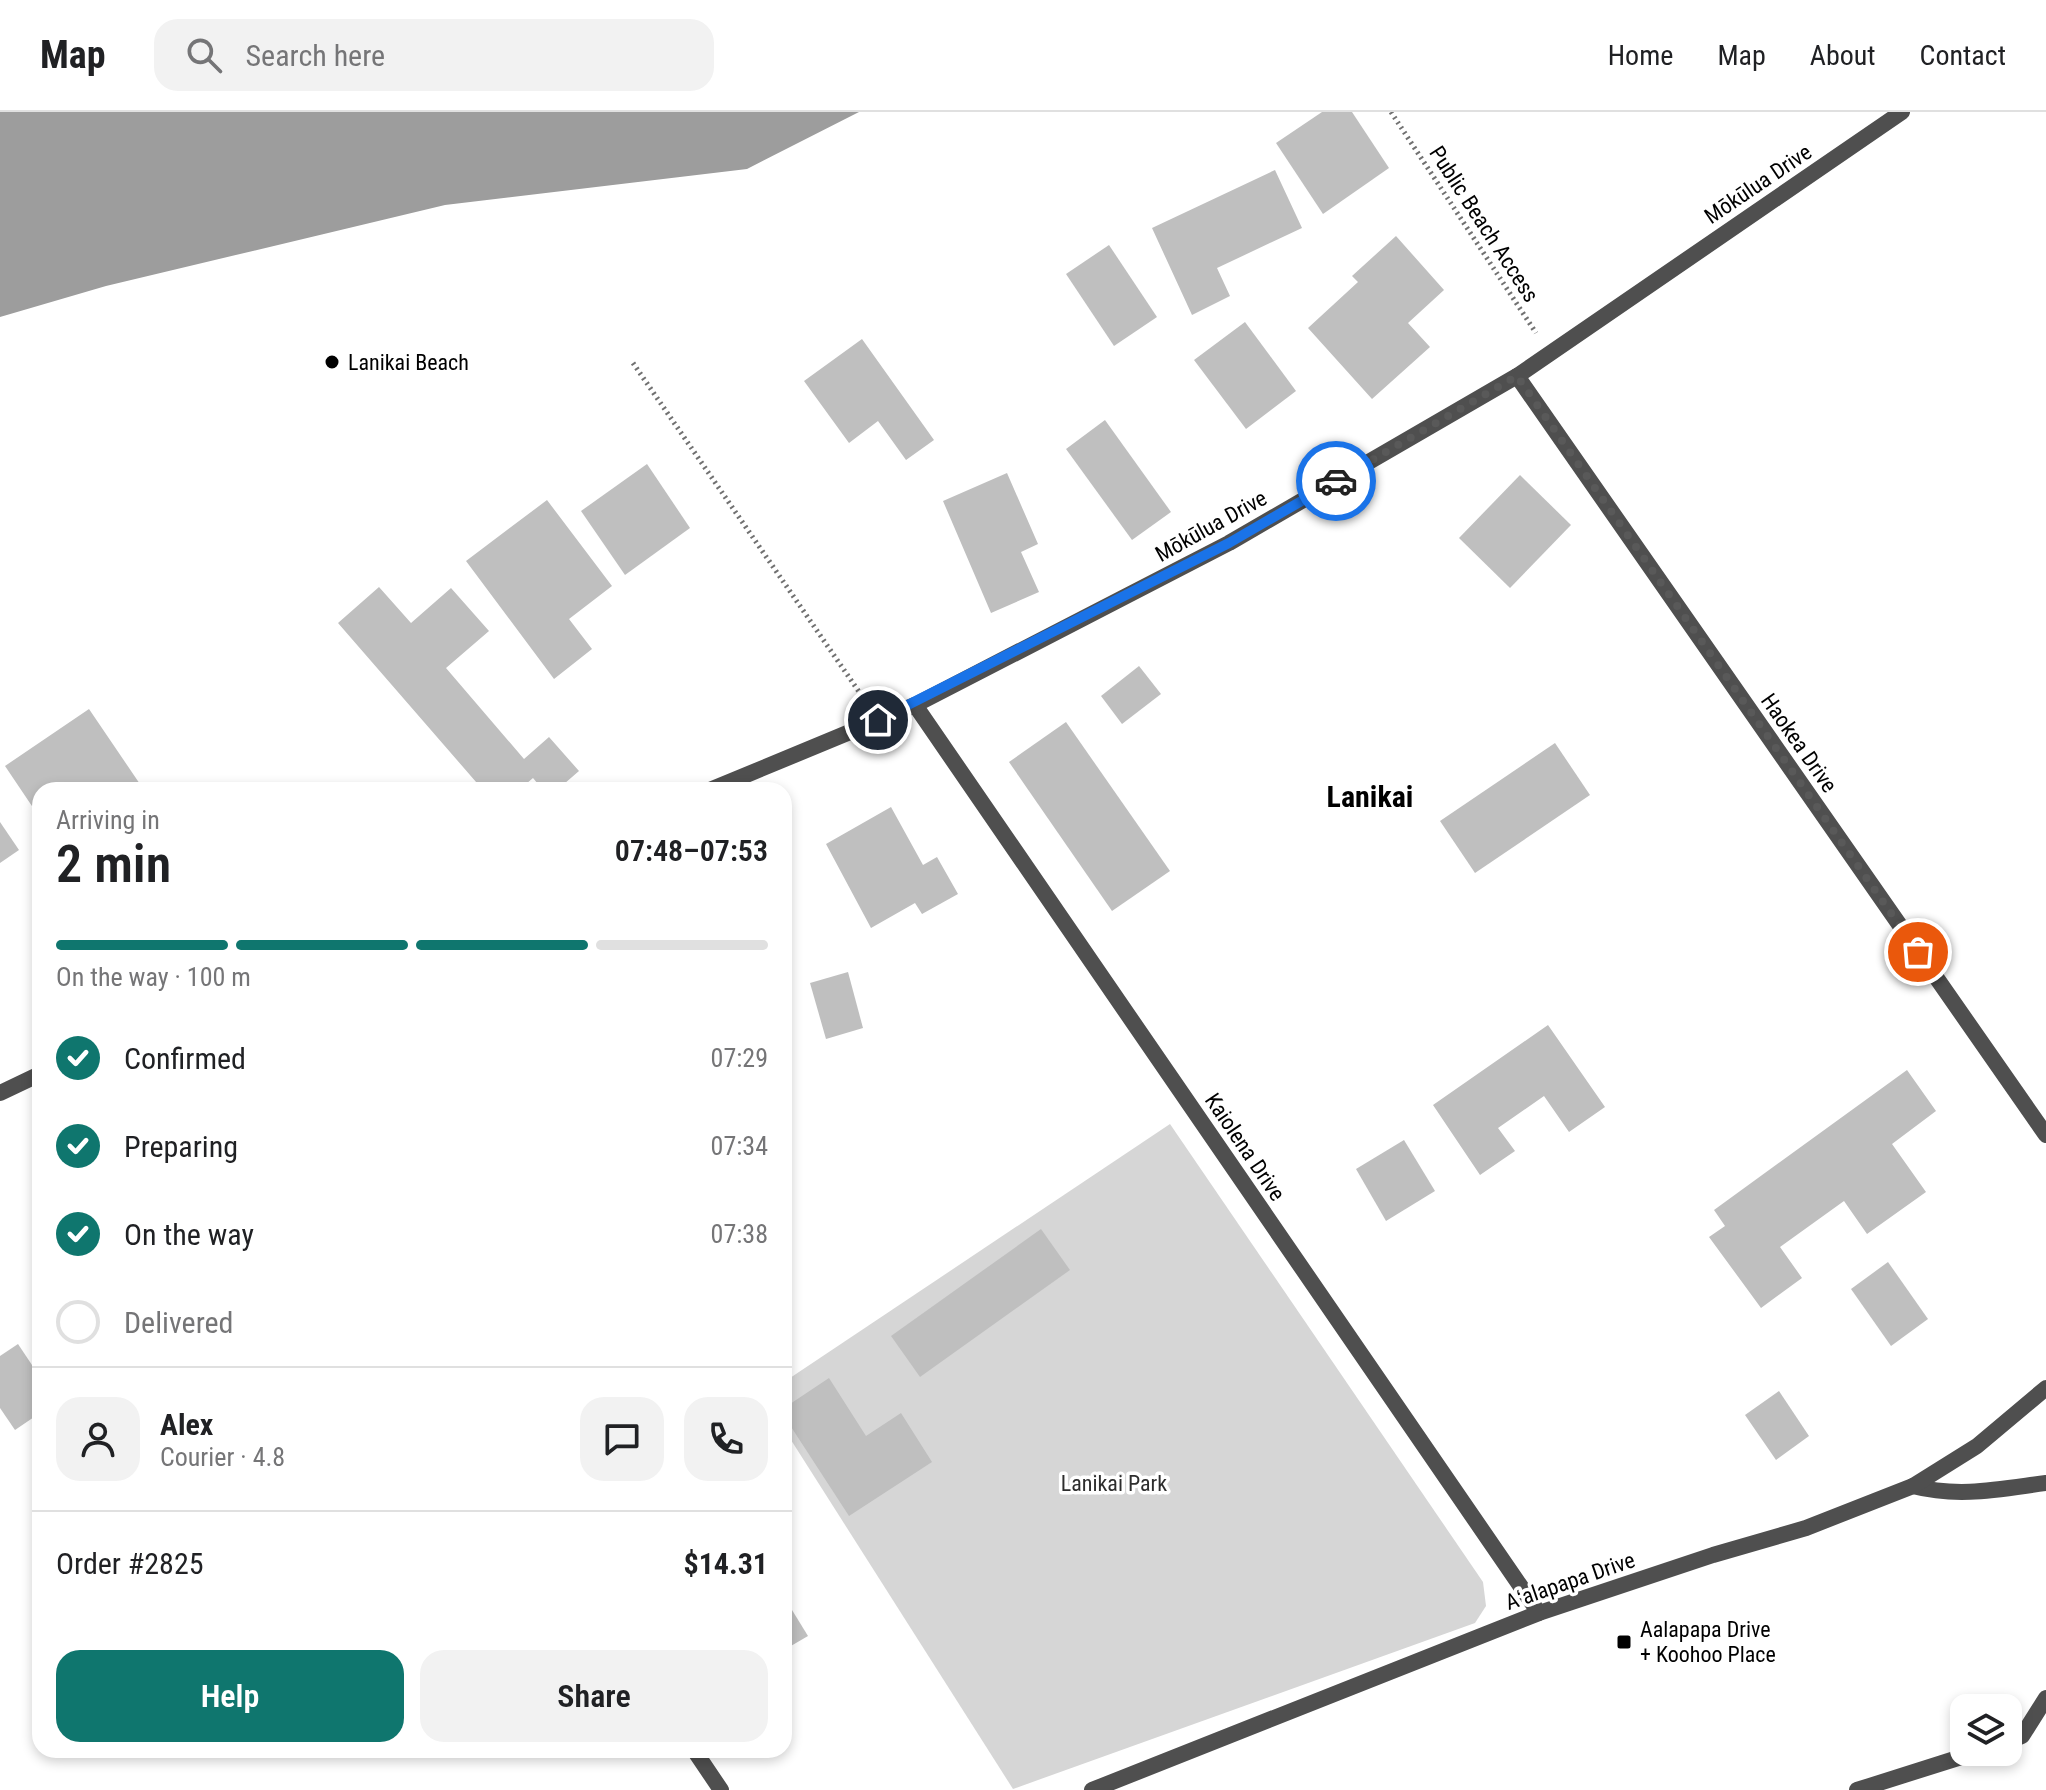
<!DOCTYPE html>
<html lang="en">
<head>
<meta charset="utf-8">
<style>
	:root { --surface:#fff; --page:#f2f2f2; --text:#202124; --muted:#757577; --line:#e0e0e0; --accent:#0f766e }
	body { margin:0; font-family:"Roboto Condensed",sans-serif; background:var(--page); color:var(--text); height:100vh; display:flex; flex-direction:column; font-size:30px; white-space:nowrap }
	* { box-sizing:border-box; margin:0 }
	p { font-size:26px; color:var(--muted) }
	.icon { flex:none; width:44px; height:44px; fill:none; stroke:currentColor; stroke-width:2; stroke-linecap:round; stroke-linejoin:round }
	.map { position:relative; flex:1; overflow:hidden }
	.side { position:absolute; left:32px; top:670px; width:760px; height:976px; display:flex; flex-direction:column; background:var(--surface); border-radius:24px; box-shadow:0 4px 12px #0003 }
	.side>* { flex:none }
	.tools { position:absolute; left:1950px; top:1582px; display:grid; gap:16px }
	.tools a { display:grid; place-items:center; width:72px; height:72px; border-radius:16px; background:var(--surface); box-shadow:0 4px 12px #0003; font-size:40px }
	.pin { position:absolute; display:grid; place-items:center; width:68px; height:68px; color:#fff; margin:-34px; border:4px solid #fff; border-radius:50%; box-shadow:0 2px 8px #0007 }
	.courier { position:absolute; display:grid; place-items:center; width:80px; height:80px; margin:-40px; border:6px solid #1a73e8; border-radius:50%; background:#fff; color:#222; box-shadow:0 2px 10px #0007 }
	.headline em { font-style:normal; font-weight:600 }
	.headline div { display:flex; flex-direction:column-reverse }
	.headline { display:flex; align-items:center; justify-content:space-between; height:136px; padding:0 24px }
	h1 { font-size:52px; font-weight:600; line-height:60px }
	.bar { display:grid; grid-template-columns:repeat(4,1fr); gap:12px 8px; align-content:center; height:96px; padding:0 24px }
	.bar i { height:10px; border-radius:6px; background:var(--line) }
	.bar .selected { background:var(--accent) }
	.bar p { grid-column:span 4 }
	.line { display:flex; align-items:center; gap:20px; padding:0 24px; border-top:2px solid var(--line) }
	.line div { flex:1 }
	.round { display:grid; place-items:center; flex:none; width:84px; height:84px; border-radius:24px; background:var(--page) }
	ol { padding:0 24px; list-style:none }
	li { display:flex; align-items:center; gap:24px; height:88px }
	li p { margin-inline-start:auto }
	li .icon { padding:8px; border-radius:50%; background:var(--accent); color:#fff; stroke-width:4 }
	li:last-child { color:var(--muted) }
	li i { width:44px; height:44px; border:4px solid var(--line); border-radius:50% }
	.button { display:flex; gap:16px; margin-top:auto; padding:16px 24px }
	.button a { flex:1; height:92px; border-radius:24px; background:var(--accent); color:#fff; font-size:32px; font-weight:600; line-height:92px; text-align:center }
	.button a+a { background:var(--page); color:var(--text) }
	header { display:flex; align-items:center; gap:48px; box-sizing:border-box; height:112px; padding:0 40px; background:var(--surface); border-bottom:2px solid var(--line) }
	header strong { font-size:38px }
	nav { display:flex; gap:44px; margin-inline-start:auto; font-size:28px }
	.search { width:560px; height:72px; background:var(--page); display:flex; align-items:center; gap:20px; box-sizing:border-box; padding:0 28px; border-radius:24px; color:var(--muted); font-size:30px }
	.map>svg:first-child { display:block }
</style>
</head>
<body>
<header>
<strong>Map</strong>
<div class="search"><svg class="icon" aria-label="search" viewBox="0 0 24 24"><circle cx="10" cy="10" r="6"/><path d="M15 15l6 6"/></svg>Search here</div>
<nav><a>Home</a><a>Map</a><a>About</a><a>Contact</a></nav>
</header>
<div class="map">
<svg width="2046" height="1678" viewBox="0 0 2046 1678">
	<rect width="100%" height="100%" fill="#fff"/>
	<!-- green -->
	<polygon fill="#d6d6d6" points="1170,1012 1483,1470 1486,1494 1475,1511 1013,1677 784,1317 784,1270"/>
	<!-- water -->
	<polygon fill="#9d9d9d" points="0,0 859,0 747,57 445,93 106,174 0,205"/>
	<!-- building -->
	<g fill="#bfbfbf">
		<polygon points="1322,0 1352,0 1389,56 1323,102 1276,31"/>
		<polygon points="1275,58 1302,116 1217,156 1230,184 1192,203 1152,116"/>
		<polygon points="1396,124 1444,178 1408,211 1430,235 1372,287 1308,216 1358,170 1352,164"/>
		<polygon points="1109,133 1157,205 1114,234 1066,162"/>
		<polygon points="1245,210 1296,279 1246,317 1194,248"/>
		<polygon points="862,227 934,328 906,348 878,309 849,331 804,269"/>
		<polygon points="1105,308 1171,400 1132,428 1066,337"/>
		<polygon points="647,352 690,416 625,463 581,399"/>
		<polygon points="1007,361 1038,432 1021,440 1039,480 991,501 943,389"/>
		<polygon points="1520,363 1571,413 1510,476 1459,426"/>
		<polygon points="547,388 612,474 569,507 592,537 554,567 466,449"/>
		<polygon points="379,475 411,511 451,476 489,519 446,556 524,647 549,625 579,659 557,678 543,678 533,666 519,678 483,678 338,511"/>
		<polygon points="1139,554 1161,582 1122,612 1101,584"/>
		<polygon points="89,597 144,678 40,678 40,706 5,654"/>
		<polygon points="1066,610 1170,759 1112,799 1009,650"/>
		<polygon points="1555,631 1590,683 1475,761 1440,709"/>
		<polygon points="891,695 923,753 937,745 958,782 922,802 915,791 871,816 826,732"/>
		<polygon points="0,710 19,738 0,751"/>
		<polygon points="848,860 863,916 826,927 810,871"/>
		<polygon points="1548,913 1605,995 1569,1020 1544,984 1498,1016 1515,1039 1480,1063 1433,993"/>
		<polygon points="1907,958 1936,999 1892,1032 1926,1080 1867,1122 1844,1089 1780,1135 1802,1166 1761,1196 1709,1125 1725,1114 1714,1098"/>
		<polygon points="1404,1028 1435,1079 1386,1109 1356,1057"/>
		<polygon points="1041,1117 1070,1158 920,1265 891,1224"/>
		<polygon points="1888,1150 1928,1207 1891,1234 1851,1177"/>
		<polygon points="18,1232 40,1265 40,1301 15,1318 0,1296 0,1244"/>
		<polygon points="829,1266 866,1324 901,1301 932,1350 849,1404 784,1304 784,1296"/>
		<polygon points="1779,1279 1809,1324 1776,1348 1745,1303"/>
		<polygon points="784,1485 808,1524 784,1538"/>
	</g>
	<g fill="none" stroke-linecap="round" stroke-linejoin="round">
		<!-- path -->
		<g stroke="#717171" stroke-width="5" stroke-dasharray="2 4" stroke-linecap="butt">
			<polyline points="1391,0 1536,221"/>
			<polyline points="633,251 864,587"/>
		</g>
		<!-- minor -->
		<g stroke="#4f4f4f" stroke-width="16">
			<polyline points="1517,264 2046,1023"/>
			<polyline points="915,593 1539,1501"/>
			<path d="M1913,1374C1959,1386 2000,1377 2046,1371"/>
			<polyline points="2008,1630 2022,1624 2046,1586"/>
			<polyline points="694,1638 721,1678"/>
			<polyline points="1857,1678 1977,1640"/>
		</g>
		<!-- tertiary -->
		<g stroke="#4f4f4f" stroke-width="16">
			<polyline points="710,678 915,593 1229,431 1517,264 1902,0"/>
			<polyline points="0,981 40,962"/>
			<polyline points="1092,1678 1539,1501 1713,1443 1806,1416 1913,1374 1977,1334 2046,1276"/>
		</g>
	</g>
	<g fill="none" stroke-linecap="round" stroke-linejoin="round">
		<!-- done -->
		<polyline stroke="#595959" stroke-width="8" stroke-dasharray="0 14.4" points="1336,369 1517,264 1918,840"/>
		<!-- route -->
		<polyline stroke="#1a73e8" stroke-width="10" points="878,608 1229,431 1336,369"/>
	</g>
	<!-- markers -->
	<g fill="#000" stroke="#fff" stroke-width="3">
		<circle cx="332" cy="250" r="8"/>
		<rect x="1616" y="1522" width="16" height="16" rx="4"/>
	</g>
	<g text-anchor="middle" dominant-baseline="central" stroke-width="7" stroke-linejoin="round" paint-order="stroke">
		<!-- street labels -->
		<g font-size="22" fill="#000" stroke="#fff">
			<text transform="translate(1758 72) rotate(-34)">Mōkūlua Drive</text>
			<text transform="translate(1484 112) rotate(57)">Public Beach Access</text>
			<text transform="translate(1211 414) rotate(-29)">Mōkūlua Drive</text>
			<text transform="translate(1799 631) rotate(55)">Haokea Drive</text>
			<text transform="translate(1245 1035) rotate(56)">Kaiolena Drive</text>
			<text transform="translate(1570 1469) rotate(-19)">Aʻalapapa Drive</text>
		</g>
		<!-- poi labels -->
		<g font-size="22" fill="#000" stroke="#fff" text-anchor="start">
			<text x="348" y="250">Lanikai Beach</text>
			<text x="1640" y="1517">Aalapapa Drive<tspan x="1640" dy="25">+ Koohoo Place</tspan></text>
		</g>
		<!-- park labels -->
		<g font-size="22" fill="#2d2d2d" stroke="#fff">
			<text x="1114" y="1371">Lanikai Park</text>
		</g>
		<!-- district labels -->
		<g font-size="30" font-weight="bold" fill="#000" stroke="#fff">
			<text x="1370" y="684">Lanikai</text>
		</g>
	</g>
</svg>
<div class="tools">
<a><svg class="icon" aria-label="layers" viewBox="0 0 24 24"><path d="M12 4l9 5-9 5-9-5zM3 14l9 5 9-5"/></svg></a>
</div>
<div class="pin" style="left:1918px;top:840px;background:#ea580c"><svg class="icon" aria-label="bag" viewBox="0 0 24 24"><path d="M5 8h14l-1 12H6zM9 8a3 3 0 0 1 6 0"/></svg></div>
<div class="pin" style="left:878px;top:608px;background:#1f2937"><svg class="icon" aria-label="home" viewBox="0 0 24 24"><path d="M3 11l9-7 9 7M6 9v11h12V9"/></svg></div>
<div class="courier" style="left:1336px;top:369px"><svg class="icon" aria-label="car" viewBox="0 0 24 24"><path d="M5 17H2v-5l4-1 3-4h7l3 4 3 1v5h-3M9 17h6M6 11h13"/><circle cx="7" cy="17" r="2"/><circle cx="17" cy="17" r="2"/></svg></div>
<section class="side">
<div class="headline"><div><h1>2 min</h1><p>Arriving in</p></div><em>07:48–07:53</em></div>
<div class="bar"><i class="selected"></i><i class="selected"></i><i class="selected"></i><i></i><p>On the way · 100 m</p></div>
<ol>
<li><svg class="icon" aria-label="check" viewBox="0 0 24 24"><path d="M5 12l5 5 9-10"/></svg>Confirmed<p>07:29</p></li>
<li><svg class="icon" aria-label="check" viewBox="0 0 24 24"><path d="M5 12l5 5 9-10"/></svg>Preparing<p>07:34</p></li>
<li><svg class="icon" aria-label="check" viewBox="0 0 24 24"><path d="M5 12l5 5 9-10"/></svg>On the way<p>07:38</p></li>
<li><i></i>Delivered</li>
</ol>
<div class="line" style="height:144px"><a class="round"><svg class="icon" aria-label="person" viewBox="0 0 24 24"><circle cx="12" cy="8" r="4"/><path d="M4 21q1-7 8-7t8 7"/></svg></a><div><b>Alex</b><p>Courier · 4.8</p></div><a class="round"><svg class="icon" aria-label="chat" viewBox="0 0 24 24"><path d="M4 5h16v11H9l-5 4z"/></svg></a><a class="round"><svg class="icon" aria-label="phone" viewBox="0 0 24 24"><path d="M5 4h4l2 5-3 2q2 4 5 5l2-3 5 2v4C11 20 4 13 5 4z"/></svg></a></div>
<div class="line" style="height:104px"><div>Order #2825</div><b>$14.31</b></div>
<div class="button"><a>Help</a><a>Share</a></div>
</section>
</div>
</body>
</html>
